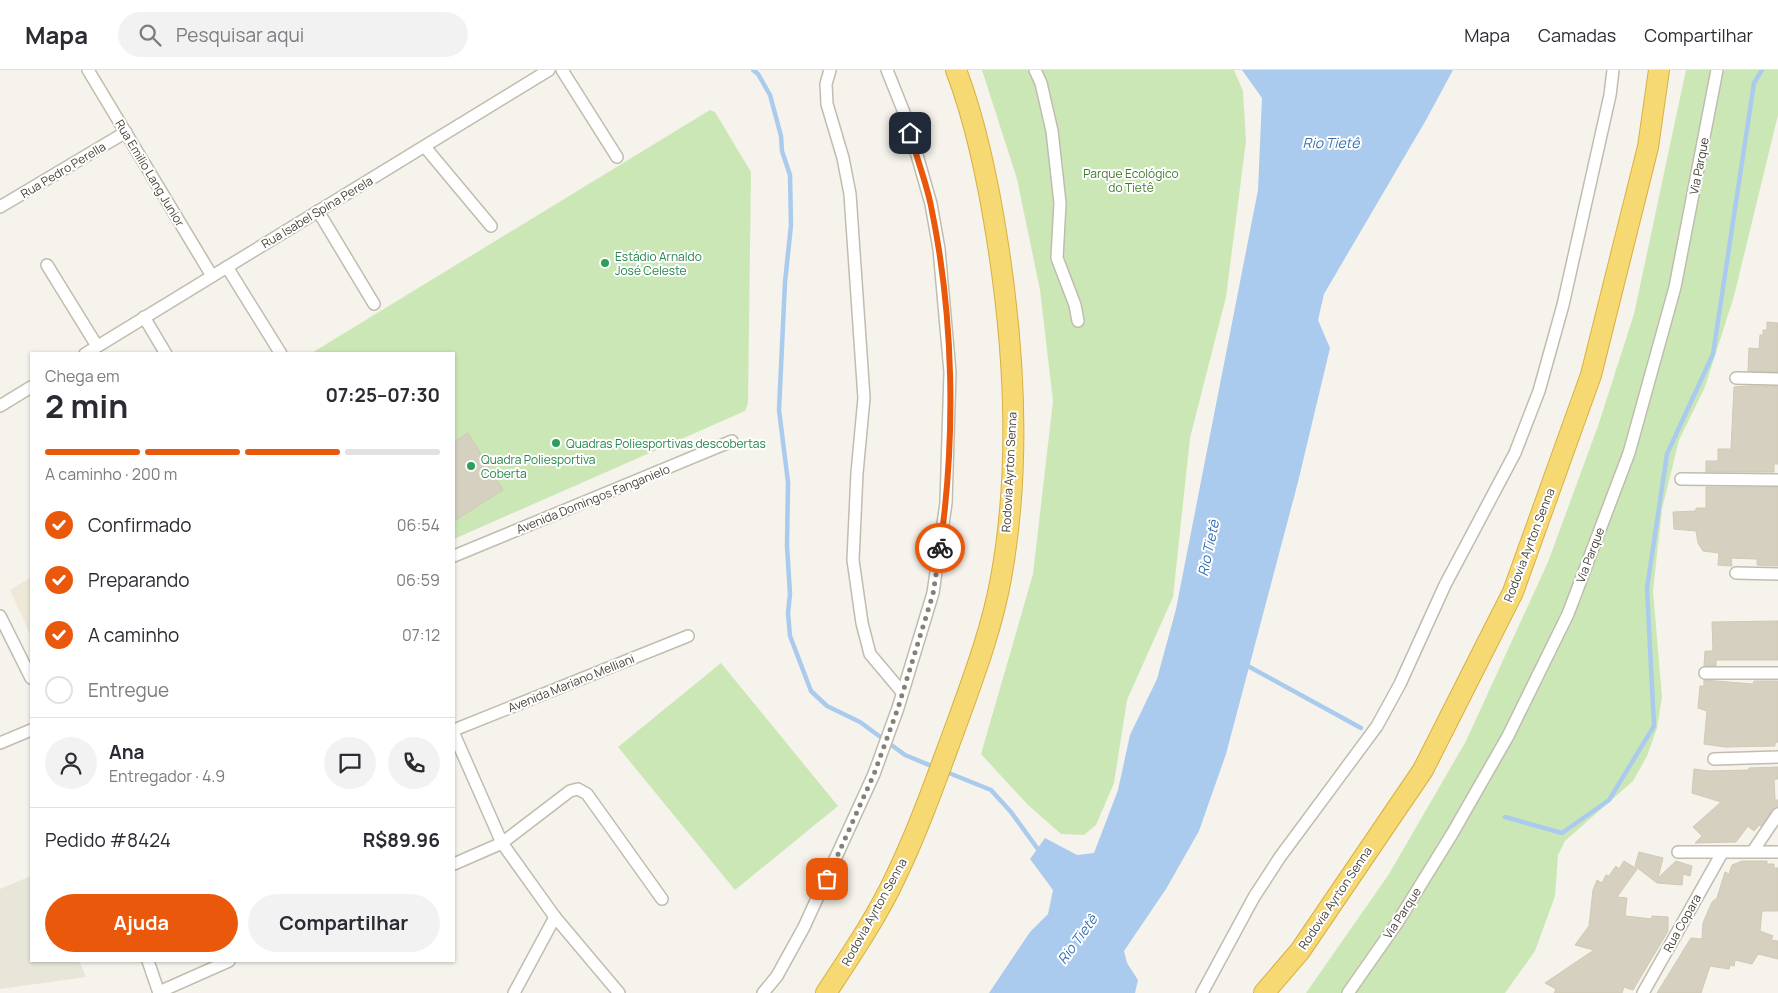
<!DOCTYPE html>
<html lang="pt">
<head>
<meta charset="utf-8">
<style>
	:root { --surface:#fff; --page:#f2f2f3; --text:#2b2b33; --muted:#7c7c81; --line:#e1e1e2; --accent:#ea580c }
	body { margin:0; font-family:Manrope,sans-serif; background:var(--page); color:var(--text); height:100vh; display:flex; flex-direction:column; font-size:19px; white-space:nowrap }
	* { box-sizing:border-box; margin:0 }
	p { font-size:16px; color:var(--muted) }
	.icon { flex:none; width:28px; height:28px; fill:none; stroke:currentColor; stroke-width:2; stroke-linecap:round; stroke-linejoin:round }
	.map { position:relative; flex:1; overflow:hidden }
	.panel { position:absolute; left:30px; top:282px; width:425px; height:610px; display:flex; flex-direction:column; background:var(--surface); border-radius:0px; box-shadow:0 1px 4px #0004 }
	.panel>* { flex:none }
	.pin { position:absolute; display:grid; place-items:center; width:42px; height:42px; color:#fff; margin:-21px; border-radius:10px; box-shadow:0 2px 8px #0006 }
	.courier { position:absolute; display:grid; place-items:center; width:50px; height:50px; margin:-25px; border:4px solid #ea580c; border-radius:50%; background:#fff; color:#222; box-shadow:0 1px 6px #0007 }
	.headline em { font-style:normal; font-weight:700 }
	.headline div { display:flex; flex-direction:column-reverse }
	.headline { display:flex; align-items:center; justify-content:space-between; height:85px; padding:0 15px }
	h1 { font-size:32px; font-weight:700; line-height:38px }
	.bar { display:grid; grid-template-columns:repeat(4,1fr); gap:8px 5px; align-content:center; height:60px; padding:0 15px }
	.bar i { height:6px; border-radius:4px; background:var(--line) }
	.bar .selected { background:var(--accent) }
	.bar p { grid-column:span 4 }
	.line { display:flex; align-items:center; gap:12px; padding:0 15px; border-top:1px solid var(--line) }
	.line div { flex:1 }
	.round { display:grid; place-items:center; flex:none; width:52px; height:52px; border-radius:26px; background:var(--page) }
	ol { padding:0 15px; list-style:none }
	li { display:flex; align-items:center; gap:15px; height:55px }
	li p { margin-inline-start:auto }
	li .icon { padding:5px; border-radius:50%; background:var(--accent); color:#fff; stroke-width:4 }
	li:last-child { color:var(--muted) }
	li i { width:28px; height:28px; border:2px solid var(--line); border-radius:50% }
	.button { display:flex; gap:10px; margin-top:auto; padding:10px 15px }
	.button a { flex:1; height:58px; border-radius:30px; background:var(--accent); color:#fff; font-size:20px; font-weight:700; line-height:58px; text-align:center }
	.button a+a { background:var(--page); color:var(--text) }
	header { display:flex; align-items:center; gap:30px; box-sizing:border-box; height:70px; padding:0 25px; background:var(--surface); border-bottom:1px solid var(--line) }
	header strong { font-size:24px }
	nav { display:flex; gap:28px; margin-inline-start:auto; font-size:18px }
	.search { width:350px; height:45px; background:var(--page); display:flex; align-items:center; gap:12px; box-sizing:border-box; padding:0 18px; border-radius:28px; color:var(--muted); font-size:19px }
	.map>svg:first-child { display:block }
</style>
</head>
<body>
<header>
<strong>Mapa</strong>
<div class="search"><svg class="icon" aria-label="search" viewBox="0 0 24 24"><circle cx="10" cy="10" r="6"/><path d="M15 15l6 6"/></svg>Pesquisar aqui</div>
<nav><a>Mapa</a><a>Camadas</a><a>Compartilhar</a></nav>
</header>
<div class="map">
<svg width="1778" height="923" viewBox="0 0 1778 923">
	<rect width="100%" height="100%" fill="#f5f3eb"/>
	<!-- residential -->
	<polygon fill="#e8e5d9" points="31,806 31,891 79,891 86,907 0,919 0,819"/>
	<!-- education -->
	<polygon fill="#ede9d6" points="31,507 31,566 10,520"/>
	<!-- green -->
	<g fill="#cce7b6">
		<polygon points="982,0 1234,0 1243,21 1246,71 1226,227 1190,368 1173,527 1127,630 1114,713 1096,755 1084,765 1061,764 1028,735 981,684 1033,504 1053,331 1040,220 1017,109"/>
		<polygon points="1686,0 1778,0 1778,45 1734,226 1705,317 1679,370 1662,439 1653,521 1662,627 1657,658 1647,686 1633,711 1565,771 1558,785 1555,826 1535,881 1505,923 1306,923 1389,804 1466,671 1548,492 1598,356 1634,244"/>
		<polygon points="710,40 715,42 751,102 748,333 745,341 454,469 454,284 310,284"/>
		<polygon points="721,593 838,736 735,820 618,677"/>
	</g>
	<!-- water -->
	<polygon fill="#abcbee" points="1242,0 1453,0 1426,50 1324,224 1318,250 1330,278 1298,412 1226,684 1199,761 1166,819 1124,881 1127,893 1138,910 1135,923 989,923 1030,862 1048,844 1053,820 1030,789 1045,768 1077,785 1094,783 1118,720 1130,665 1157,609 1176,539 1258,120 1262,28"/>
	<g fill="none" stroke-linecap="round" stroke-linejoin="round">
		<!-- stream -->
		<g stroke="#abcbee" stroke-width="4.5">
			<polyline points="753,0 758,4 770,25 781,66 782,81 790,105 791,155 785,212 779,340 788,412 787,476 790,524 788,543 790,566 811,621 827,636 860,652 905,685 934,697"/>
			<polyline points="1246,595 1361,658"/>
			<polyline points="944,701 991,720 1011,742 1040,782"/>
			<polyline points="1505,747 1562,763 1609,730 1654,656 1647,518 1667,384 1713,284 1754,13 1762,0"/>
		</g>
	</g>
	<!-- building -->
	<g fill="#d6d0c1" stroke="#d0c9b4">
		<polygon points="1767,252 1778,253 1778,302 1748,301 1749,278 1759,279 1760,265 1763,265 1763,260 1767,260"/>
		<polygon points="1748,316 1778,316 1778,394 1774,394 1774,402 1706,402 1706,391 1718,391 1718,379 1731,379 1734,317"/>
		<polygon points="468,363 503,420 454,451 454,372"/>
		<polygon points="1706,417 1778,417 1778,496 1757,495 1757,489 1731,488 1732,496 1718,495 1719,483 1703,481 1698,473 1696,461 1674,459 1673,442 1696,441 1696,438 1706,438"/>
		<polygon points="1778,551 1778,590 1716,590 1716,596 1704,596 1705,581 1713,581 1712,552"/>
		<polygon points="1704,610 1753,614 1754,611 1778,611 1778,672 1775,673 1775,676 1725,677 1704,674 1707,641 1698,638 1700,616 1704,616"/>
		<polygon points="1778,697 1778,709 1774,709 1775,730 1778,730 1778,737 1772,740 1761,756 1759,755 1754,761 1748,756 1736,772 1695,773 1702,766 1693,757 1721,732 1692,723 1694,699 1709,701 1749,700 1749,698"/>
		<polygon points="1639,782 1663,788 1658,808 1676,791 1692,796 1690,806 1683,804 1682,815 1657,813 1635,796"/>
		<polygon points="1624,791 1637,799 1617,827 1627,828 1625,846 1652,849 1652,846 1668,847 1668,861 1633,920 1624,917 1622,923 1554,923 1556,919 1545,913 1594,880 1575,875 1589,856 1593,820 1597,810 1602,813 1606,805 1609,806 1616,796 1619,799"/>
		<polygon points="1742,791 1767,791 1767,794 1774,794 1774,798 1778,798 1778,841 1762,841 1760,861 1773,866 1771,870 1778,871 1778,889 1758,884 1752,894 1735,890 1734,896 1730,895 1729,899 1710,896 1701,923 1657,923 1691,868 1702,869 1703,853 1712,832 1717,828 1725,802 1729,804 1732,795"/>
	</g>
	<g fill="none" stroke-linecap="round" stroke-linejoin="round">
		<!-- street casing -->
		<g stroke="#c0bcae" stroke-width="14">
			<g id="street">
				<polyline points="88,0 212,206"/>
				<polyline points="562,0 617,87"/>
				<polyline points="830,0 826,14 827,34 843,88 850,124 864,328 857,403 853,490 862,553 870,584 902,622"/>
				<polyline points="1035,0 1041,13 1052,61 1060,133 1057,188 1075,235 1078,251"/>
				<polyline points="425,77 491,156"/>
				<polyline points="0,137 126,62"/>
				<polyline points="318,141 374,234"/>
				<polyline points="47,195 97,276"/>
				<polyline points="227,197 281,284"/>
				<polyline points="144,247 166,284"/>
				<polyline points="85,284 549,0"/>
				<polyline points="1736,308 1778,309"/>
				<polyline points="0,336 31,317"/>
				<polyline points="1681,409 1778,410"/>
				<polyline points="454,486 732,371"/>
				<polyline points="1736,503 1778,504"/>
				<polyline points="0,546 31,608"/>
				<polyline points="1705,603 1778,603"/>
				<polyline points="454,660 688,566"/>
				<polyline points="454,664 502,773 555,847 619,923"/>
				<polyline points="0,673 31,660"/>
				<polyline points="1714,689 1778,687"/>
				<polyline points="1753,781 1778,744"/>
				<polyline points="1678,782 1778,782"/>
				<polyline points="454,794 502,773 570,721 578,719 587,724 662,829"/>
				<polyline points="148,891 159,923"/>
				<polyline points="159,922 229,891"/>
				<polyline points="514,923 555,847"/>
				<polyline points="763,923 777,906 804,857 874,704 898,638 933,523 946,433 950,302 939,179 931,134 907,50 887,0"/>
				<polyline points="1202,923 1254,827 1280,787 1377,656 1400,614 1445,515 1515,383 1539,321 1563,235 1610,25 1613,0"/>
				<polyline points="1348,923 1397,853 1452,764 1508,666 1568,544 1629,383 1675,217 1717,0"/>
				<polyline points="1643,923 1722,783"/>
			</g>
		</g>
		<!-- highway casing -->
		<g stroke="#d7b043" stroke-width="22">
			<g id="highway">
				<path d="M826,923C851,885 877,847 896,806C920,756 938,704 957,653C974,606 992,558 1001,508C1021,398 1015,285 998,175C989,116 977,55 956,0"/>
				<polyline points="1264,923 1300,881 1423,700 1513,522 1591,305 1648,77 1659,0"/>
			</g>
		</g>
		<!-- street -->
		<use href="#street" stroke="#fff" stroke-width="11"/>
		<!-- highway -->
		<use href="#highway" stroke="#f7d974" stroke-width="20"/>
	</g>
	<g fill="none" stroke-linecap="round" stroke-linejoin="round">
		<!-- done -->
		<polyline stroke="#858177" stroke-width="5" stroke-dasharray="0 9" points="827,809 874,704 898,638 933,524 940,478"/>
		<!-- route -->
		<path stroke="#ea580c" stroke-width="6" d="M910,63C916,87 926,111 931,136C954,247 956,366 940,478"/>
	</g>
	<!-- markers -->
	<g fill="#2e9e5b" stroke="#fff" stroke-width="2">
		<circle cx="605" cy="193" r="5"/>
		<circle cx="556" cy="373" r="5"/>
		<circle cx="471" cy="396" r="5"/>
	</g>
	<g text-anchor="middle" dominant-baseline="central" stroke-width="4" stroke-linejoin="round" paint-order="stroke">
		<!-- street labels -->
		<g font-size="12" fill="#494439" stroke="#fff">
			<text transform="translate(1699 96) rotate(-79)">Via Parque</text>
			<text transform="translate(63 100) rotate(-31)">Rua Pedro Perella</text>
			<text transform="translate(150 103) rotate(59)">Rua Emilio Lang Junior</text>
			<text transform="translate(317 142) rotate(-31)">Rua Isabel Spina Perela</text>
			<text transform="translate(1009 402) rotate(-87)">Rodovia Ayrton Senna</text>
			<text transform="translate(593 429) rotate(-22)">Avenida Domingos Fanganielo</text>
			<text transform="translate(1529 475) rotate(-69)">Rodovia Ayrton Senna</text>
			<text transform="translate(1590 485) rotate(-69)">Via Parque</text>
			<text transform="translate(571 613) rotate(-22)">Avenida Mariano Melliani</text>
			<text transform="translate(1335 828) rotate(-56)">Rodovia Ayrton Senna</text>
			<text transform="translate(874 842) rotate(-61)">Rodovia Ayrton Senna</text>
			<text transform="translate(1402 843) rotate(-57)">Via Parque</text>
			<text transform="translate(1682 853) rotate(-61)">Rua Copara</text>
		</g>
		<!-- park labels -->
		<g font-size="12" fill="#42792e" stroke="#fff">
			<text x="1131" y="103">Parque Ecológico<tspan x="1131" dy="14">do Tietê</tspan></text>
		</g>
		<!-- leisure labels -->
		<g font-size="12" fill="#27864d" stroke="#fff" text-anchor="start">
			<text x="615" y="186">Estádio Arnaldo<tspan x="615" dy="14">José Celeste</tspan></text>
			<text x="566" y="373">Quadras Poliesportivas descobertas</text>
			<text x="481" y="389">Quadra Poliesportiva<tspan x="481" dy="14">Coberta</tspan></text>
		</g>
		<!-- water labels -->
		<g font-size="14" font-style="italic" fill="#3670b1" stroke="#fff">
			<text x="1331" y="72">Rio Tietê</text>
			<text transform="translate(1208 478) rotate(-78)">Rio Tietê</text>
			<text transform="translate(1077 869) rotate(-54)">Rio Tietê</text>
		</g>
	</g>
</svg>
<div class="pin" style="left:827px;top:809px;background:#ea580c"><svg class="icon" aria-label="bag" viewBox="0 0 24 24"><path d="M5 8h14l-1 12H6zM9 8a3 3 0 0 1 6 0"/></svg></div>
<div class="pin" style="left:910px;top:63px;background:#1f2937"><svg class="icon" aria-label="home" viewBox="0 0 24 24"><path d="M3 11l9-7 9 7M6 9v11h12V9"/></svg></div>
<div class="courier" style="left:940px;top:478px"><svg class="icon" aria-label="bike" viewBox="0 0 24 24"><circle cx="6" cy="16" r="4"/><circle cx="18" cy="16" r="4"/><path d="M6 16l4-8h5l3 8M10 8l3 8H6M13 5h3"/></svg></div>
<section class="panel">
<div class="headline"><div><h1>2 min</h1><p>Chega em</p></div><em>07:25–07:30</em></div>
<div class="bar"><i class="selected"></i><i class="selected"></i><i class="selected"></i><i></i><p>A caminho · 200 m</p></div>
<ol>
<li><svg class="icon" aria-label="check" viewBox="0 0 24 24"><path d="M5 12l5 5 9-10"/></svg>Confirmado<p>06:54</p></li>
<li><svg class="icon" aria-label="check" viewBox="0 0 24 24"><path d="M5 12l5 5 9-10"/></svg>Preparando<p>06:59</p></li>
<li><svg class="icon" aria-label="check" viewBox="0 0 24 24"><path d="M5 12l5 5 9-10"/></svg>A caminho<p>07:12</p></li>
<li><i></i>Entregue</li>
</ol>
<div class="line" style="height:90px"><a class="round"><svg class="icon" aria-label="person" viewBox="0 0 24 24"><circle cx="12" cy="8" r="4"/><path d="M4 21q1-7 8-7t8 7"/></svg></a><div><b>Ana</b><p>Entregador · 4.9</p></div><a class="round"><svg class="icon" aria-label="chat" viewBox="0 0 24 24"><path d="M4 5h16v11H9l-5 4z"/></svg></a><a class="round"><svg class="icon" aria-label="phone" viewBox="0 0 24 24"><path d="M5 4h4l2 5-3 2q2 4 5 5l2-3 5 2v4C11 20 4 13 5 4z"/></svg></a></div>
<div class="line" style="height:65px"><div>Pedido #8424</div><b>R$89.96</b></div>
<div class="button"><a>Ajuda</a><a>Compartilhar</a></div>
</section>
</div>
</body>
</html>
